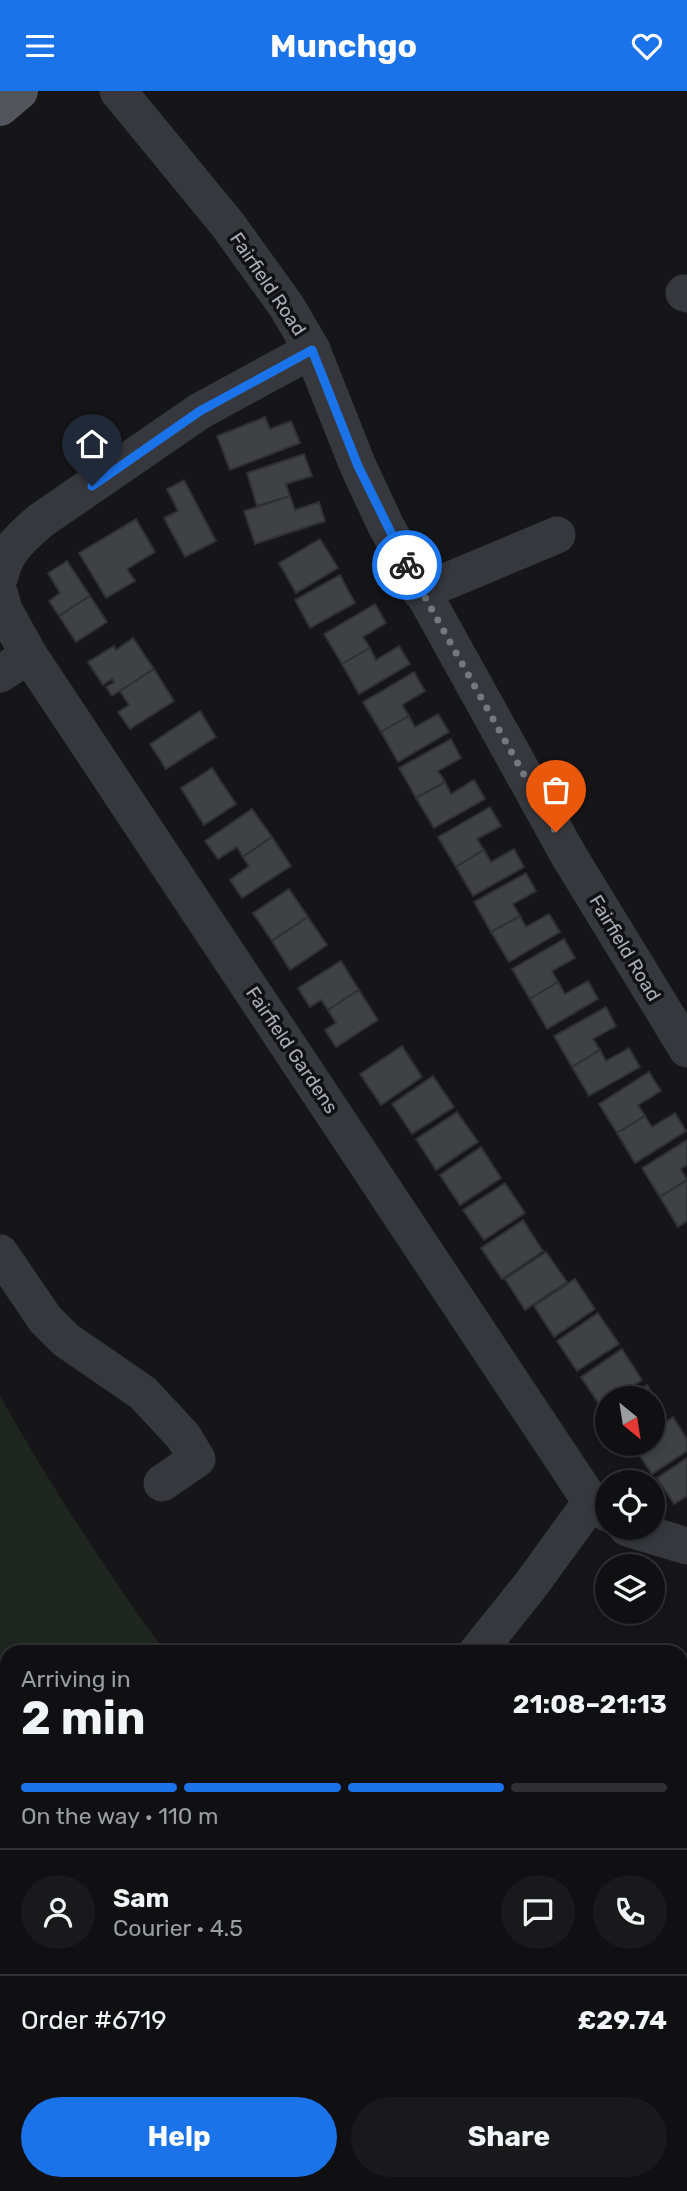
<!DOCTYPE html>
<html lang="en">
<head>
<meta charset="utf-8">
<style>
	:root { --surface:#101012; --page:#19191b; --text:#f1f3f6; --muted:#9c9d9f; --line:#303032; --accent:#1a73e8 }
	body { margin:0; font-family:Rubik,sans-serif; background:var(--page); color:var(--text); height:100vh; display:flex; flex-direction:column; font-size:26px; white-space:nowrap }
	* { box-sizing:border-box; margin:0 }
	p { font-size:23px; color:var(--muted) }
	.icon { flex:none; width:38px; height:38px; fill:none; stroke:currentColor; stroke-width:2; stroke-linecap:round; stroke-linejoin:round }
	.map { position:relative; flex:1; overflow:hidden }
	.drawer { position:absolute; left:0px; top:1554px; width:688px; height:546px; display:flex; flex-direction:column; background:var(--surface); border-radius:21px 21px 0 0; box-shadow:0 4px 10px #0003,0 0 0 2px var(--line) }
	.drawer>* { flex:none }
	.needle { width:46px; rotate:150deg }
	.tools { position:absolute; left:595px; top:1295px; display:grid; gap:14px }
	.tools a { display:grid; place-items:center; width:70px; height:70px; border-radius:50%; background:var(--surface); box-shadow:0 4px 10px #0003,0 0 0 2px var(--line); font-size:35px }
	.pin { position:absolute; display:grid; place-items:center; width:60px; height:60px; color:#fff; margin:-72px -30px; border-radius:50% 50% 50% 0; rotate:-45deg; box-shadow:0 0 7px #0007 }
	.pin .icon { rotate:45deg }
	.courier { position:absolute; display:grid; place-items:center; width:70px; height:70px; margin:-35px; border:5px solid #1a73e8; border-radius:50%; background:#fff; color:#222; box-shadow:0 2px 9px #0007 }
	.headline em { font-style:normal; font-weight:700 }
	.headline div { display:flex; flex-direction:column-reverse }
	.headline { display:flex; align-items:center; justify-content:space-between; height:119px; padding:0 21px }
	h1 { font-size:46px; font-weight:700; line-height:52px }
	.bar { display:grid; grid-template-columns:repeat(4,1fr); gap:10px 7px; align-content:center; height:84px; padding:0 21px }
	.bar i { height:9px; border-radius:5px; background:var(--line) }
	.bar .current { background:var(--accent) }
	.bar p { grid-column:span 4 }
	.line { display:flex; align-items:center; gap:18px; padding:0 21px; border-top:2px solid var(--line) }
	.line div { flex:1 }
	.round { display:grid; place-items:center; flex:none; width:74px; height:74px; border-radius:37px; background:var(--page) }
	.button { display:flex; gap:14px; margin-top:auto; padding:14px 21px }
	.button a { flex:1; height:80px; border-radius:42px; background:var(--accent); color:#fff; font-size:28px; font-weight:700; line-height:80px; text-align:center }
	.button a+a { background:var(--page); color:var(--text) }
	header { display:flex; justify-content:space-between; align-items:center; height:91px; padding:0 21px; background:var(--accent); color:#fff; font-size:32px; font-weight:700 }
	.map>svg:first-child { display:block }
</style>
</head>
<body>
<header><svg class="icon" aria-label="menu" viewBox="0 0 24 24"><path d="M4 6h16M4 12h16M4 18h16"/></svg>Munchgo<svg class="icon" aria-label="heart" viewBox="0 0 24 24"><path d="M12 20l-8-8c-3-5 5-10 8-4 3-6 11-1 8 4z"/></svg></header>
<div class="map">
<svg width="687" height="2100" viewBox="0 0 687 2100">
	<rect width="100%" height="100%" fill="#161618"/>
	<!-- green -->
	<path fill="#1e261f" d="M0,1305C50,1394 105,1478 165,1561H7V1764L0,1768Z"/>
	<!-- building -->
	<g fill="#404145" stroke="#303034" stroke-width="2">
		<polygon points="265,326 270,338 291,330 300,352 230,379 217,345"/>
		<polygon points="304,363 312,385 286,393 290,405 257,415 247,382"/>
		<polygon points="184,389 216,450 185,466 164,427 178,420 167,398"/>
		<polygon points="290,405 295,419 319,411 325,430 255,453 244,420"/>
		<polygon points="136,428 155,461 127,478 135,490 106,507 79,462"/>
		<polygon points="320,448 338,477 296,502 279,472"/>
		<polygon points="67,470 90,505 59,525 49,510 60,502 48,482"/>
		<polygon points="340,484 355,512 310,537 295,509"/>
		<polygon points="90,505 107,531 76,551 59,525"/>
		<polygon points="375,513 386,532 363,546 370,557 342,573 324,543"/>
		<polygon points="133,547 154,578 112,605 106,596 114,591 112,588 103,594 88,571 114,555 116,559"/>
		<polygon points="399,555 410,573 359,603 342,573 370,557 376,569"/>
		<polygon points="154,578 174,610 130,638 118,621 129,614 120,600"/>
		<polygon points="414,581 425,600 402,614 409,625 381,641 363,611"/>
		<polygon points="200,620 216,646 166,678 150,653"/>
		<polygon points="438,623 449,641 398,671 381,641 409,625 415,636"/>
		<polygon points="451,648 461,667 438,680 445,691 416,707 399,677"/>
		<polygon points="212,677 236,713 204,734 181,697"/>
		<polygon points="474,689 485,708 434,737 416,707 445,691 451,703"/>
		<polygon points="490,716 501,735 477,748 484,759 456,776 438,746"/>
		<polygon points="252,718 272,746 243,766 237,756 218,768 205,750"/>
		<polygon points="272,746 291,775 242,807 230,789 249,775 243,766"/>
		<polygon points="514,758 524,776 473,805 456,776 484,759 491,771"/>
		<polygon points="526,782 536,800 513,813 520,825 491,841 474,811"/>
		<polygon points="289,798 308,826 272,850 253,822"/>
		<polygon points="549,823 560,841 509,871 491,841 520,825 526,836"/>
		<polygon points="308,826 327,854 290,879 272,850"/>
		<polygon points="564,848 575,867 552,880 558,891 530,908 512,878"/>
		<polygon points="341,870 359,899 328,919 321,909 310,916 298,897"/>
		<polygon points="588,890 598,908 547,938 530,908 558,891 565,903"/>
		<polygon points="359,899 378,929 336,956 325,939 336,932 328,919"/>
		<polygon points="606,916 616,935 593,948 600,959 572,976 554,945"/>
		<polygon points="402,955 422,986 381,1014 360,983"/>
		<polygon points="629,957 640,976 589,1005 572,976 600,959 606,970"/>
		<polygon points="649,981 661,1000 638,1014 645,1025 617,1042 599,1013"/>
		<polygon points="433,985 454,1016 412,1043 392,1013"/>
		<polygon points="457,1021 478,1051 436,1079 416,1048"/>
		<polygon points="675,1022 686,1040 635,1072 617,1042 645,1025 652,1036"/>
		<polygon points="687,1049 687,1074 681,1078 687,1089 660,1106 642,1077"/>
		<polygon points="481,1056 501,1087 460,1114 440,1084"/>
		<polygon points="687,1089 687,1130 678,1136 660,1106"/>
		<polygon points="505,1092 525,1122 484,1149 463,1119"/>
		<polygon points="523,1129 543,1160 502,1188 481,1157"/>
		<polygon points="546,1161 567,1191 525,1219 505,1188"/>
		<polygon points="575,1188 595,1218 554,1246 534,1215"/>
		<polygon points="598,1222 619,1253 577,1280 557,1250"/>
		<polygon points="622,1258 642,1289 614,1307 607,1307 607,1312 601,1316 581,1286"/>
		<polygon points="647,1294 666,1324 653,1333 653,1307 626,1307"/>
		<polygon points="673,1326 687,1348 687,1360 652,1383 632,1353 653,1353 653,1340"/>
		<polygon points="687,1367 687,1405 674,1413 657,1387"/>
	</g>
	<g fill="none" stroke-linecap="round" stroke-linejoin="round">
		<!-- minor -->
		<g stroke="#37383d" stroke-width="37">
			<polyline points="118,0 228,134 287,216 312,259 358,375 385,433 569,765 687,958"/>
			<polyline points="684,202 687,203"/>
			<path d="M0,485C5,460 21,447 40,430L200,320L312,259"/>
			<polyline points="421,501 557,444"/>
			<polyline points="0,504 4,519 29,564 591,1411 607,1422"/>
			<polyline points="0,583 29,564"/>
			<polyline points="0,1162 45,1228 66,1249 143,1302 183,1345 197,1368 162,1392"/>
			<polyline points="627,1437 687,1455"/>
			<polyline points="477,1561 530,1495 591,1411"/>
			<polyline points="681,1850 687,1845"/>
			<polyline points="0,1970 7,1966"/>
			<polyline points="452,2093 473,2100"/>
			<polyline points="343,2100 366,2093"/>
		</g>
		<!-- major -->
		<polyline stroke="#53555c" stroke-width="38" points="0,16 19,0"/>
	</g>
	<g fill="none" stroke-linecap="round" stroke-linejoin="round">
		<!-- done -->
		<polyline stroke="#757880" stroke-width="7" stroke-dasharray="0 12.6" points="407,474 556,741"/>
		<!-- route -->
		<polyline stroke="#1a73e8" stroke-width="9" points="92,395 200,320 312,259 358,375 407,474"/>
	</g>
	<g text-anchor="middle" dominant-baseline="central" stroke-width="7" stroke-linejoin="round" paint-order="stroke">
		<!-- street labels -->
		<g font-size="19" fill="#a8adb8" stroke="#111113">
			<text transform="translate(268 193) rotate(56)">Fairfield Road</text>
			<text transform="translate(625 857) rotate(59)">Fairfield Road</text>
			<text transform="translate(292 959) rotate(56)">Fairfield Gardens</text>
		</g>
	</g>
</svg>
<div class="tools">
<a><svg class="needle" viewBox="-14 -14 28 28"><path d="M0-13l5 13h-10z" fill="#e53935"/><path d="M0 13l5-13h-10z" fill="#9c9d9f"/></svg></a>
<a><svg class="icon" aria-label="locate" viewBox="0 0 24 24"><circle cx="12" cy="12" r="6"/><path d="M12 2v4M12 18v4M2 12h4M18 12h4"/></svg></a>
<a><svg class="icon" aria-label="layers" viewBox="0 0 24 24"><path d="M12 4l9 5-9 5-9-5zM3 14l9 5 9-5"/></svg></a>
</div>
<div class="pin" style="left:556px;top:741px;background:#ea580c"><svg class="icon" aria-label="bag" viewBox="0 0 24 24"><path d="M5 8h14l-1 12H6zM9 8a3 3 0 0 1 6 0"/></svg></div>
<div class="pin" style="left:92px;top:395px;background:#1f2937"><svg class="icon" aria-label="home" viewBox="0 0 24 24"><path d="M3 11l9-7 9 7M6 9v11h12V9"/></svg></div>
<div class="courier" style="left:407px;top:474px"><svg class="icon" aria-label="bike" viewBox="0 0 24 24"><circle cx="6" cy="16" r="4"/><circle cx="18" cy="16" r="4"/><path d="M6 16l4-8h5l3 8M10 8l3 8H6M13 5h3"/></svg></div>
<section class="drawer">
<div class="headline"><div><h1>2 min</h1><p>Arriving in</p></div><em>21:08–21:13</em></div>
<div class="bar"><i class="current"></i><i class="current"></i><i class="current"></i><i></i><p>On the way · 110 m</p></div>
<div class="line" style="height:126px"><a class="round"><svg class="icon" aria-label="person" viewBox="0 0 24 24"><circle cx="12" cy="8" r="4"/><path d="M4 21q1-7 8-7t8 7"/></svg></a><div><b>Sam</b><p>Courier · 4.5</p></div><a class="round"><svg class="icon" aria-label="chat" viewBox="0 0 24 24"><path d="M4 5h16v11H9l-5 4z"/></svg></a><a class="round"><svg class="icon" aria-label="phone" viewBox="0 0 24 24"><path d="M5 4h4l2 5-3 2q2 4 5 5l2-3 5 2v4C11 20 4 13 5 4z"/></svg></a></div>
<div class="line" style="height:91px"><div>Order #6719</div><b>£29.74</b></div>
<div class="button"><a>Help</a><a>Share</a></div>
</section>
</div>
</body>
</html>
